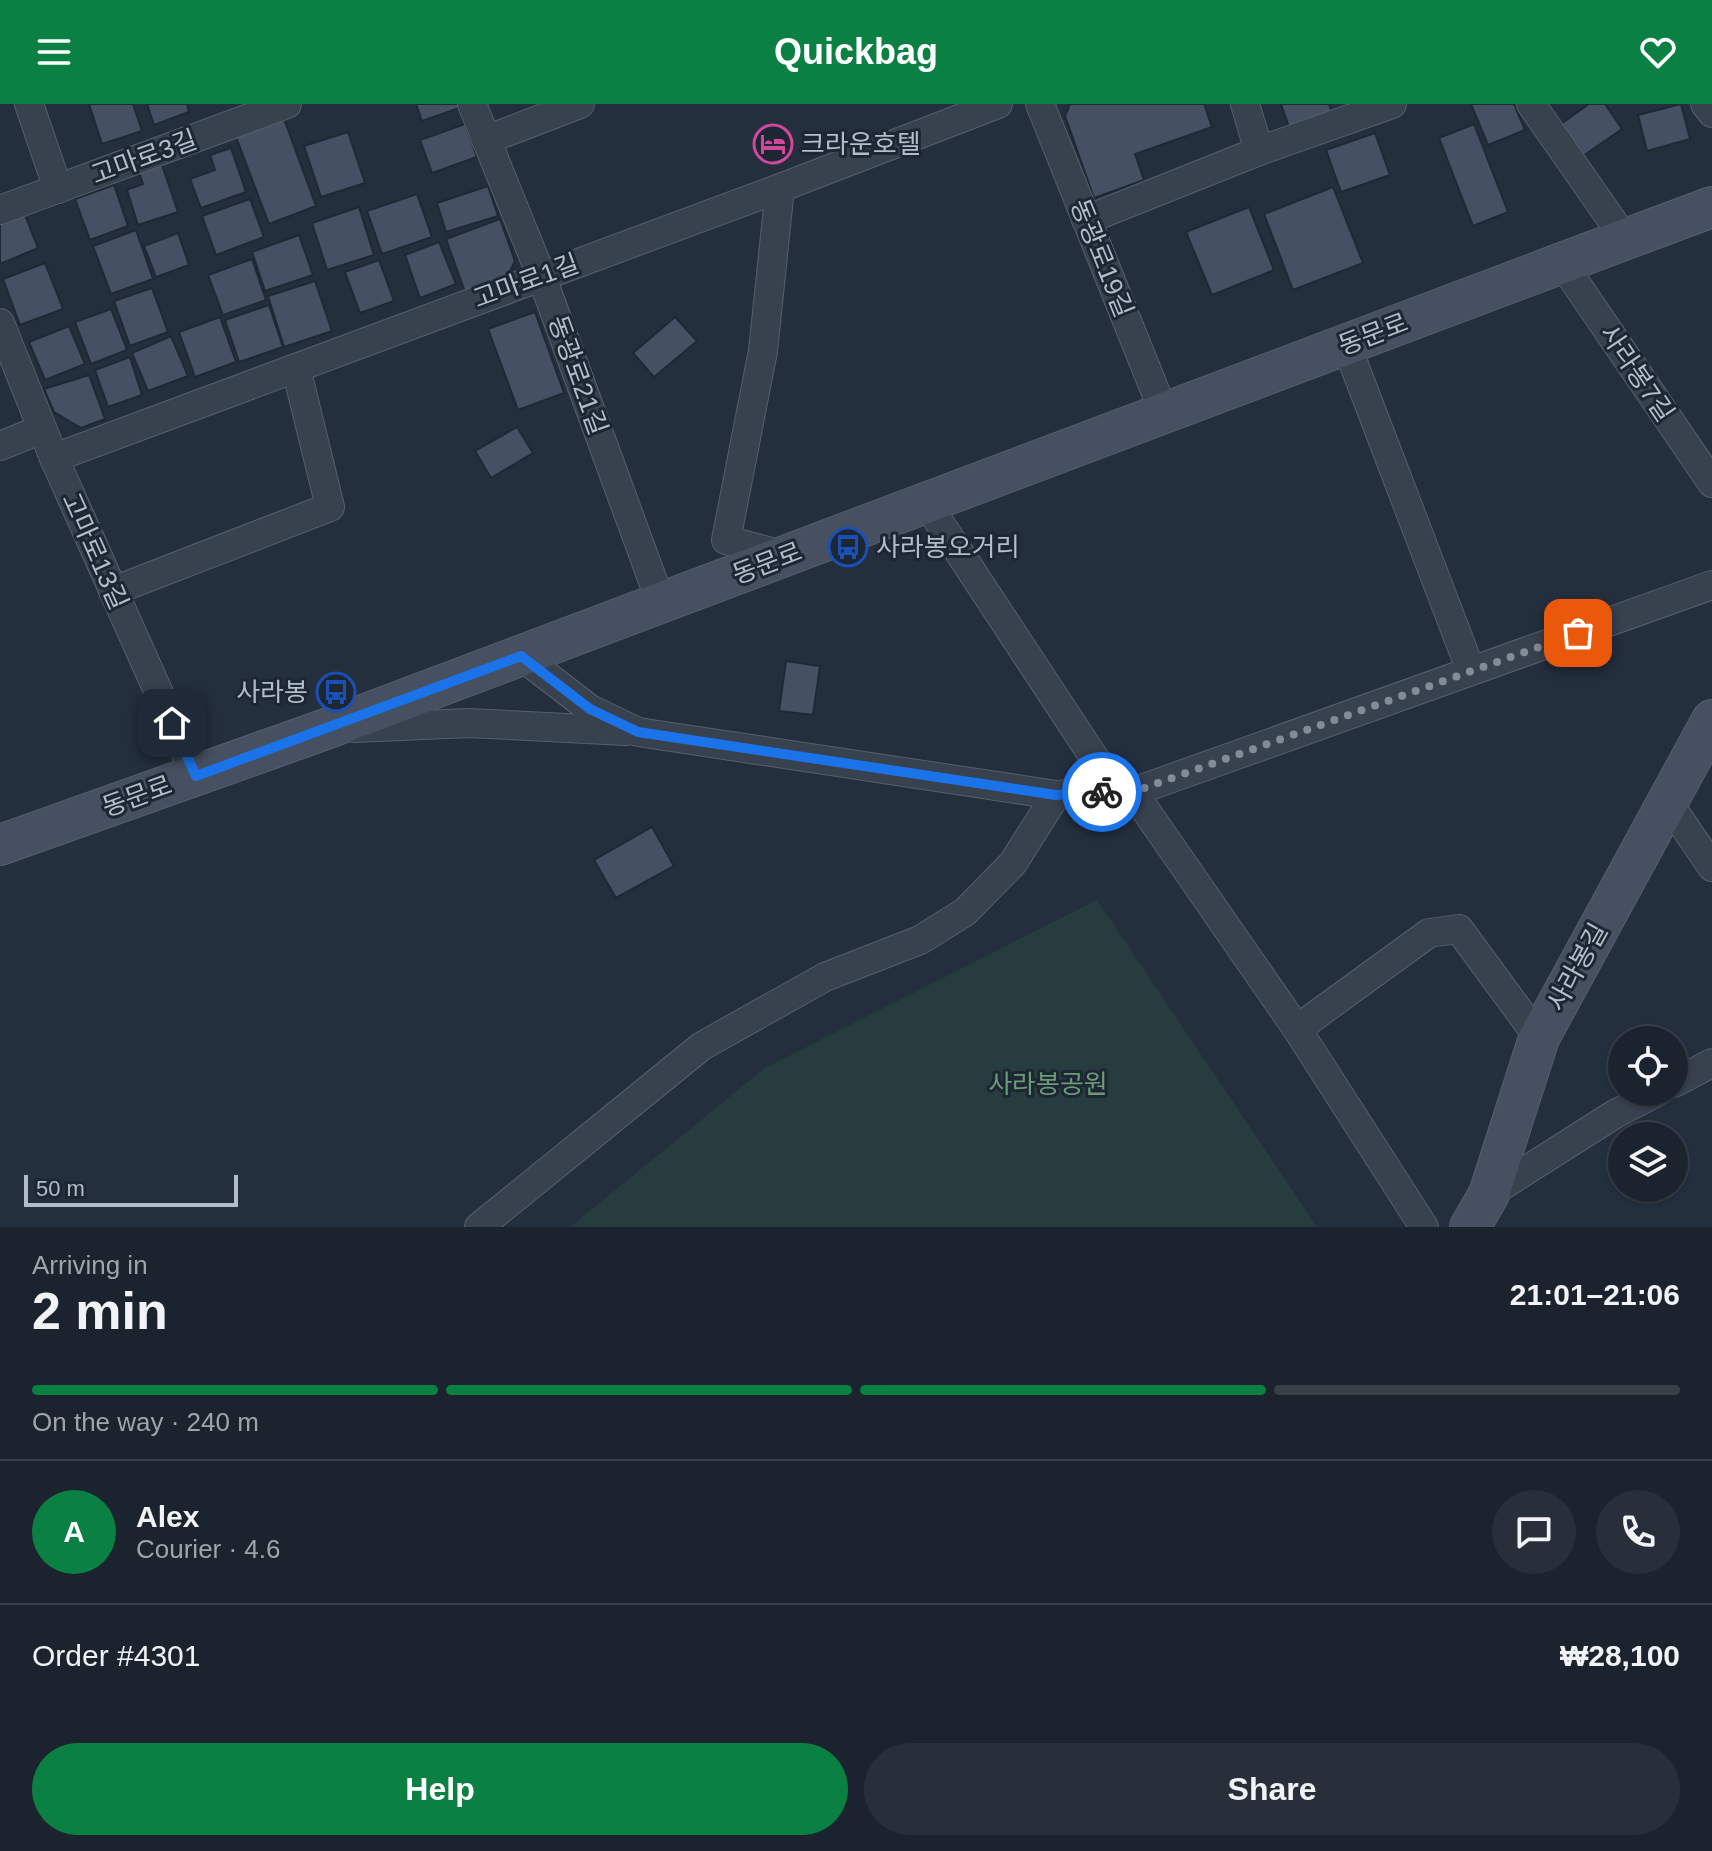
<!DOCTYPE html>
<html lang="en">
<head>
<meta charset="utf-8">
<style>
	:root { --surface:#1b232e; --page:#282f3a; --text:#f1f3f6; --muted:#a0a4aa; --line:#39404a; --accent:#0b8043 }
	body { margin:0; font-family:Arial,"Noto Sans KR",sans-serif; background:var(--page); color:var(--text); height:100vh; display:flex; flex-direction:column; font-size:30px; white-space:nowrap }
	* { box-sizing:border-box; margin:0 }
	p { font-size:26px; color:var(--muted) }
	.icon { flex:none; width:44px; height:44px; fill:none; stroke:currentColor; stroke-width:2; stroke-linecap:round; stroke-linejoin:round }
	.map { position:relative; height:1123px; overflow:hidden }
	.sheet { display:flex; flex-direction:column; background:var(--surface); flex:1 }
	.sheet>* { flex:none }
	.controls { position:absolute; left:1608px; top:922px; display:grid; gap:16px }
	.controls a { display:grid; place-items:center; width:80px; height:80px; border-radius:50%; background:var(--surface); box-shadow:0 2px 6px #0004,0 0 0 2px var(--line); font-size:40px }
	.scale { position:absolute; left:24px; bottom:20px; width:214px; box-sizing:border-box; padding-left:8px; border:4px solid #b4bcc9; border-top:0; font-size:22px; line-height:28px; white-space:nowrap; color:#b4bcc9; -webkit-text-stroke:6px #1d2633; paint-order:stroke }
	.pin { position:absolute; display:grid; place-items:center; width:68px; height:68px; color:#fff; margin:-34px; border-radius:16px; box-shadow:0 4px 12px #0006 }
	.courier { position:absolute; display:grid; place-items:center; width:80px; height:80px; margin:-40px; border:6px solid #1a73e8; border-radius:50%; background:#fff; color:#222; box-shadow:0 2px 10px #0007 }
	.summary em { font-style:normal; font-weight:600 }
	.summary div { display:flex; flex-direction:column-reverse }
	.summary { display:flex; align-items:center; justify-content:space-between; height:136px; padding:0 32px }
	h1 { font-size:52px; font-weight:600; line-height:60px }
	.bar { display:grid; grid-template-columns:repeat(4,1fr); gap:12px 8px; align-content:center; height:96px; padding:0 32px }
	.bar i { height:10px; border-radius:6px; background:var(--line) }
	.bar .current { background:var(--accent) }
	.bar p { grid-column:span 4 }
	.line { display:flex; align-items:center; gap:20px; padding:0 32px; border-top:2px solid var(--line) }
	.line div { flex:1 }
	.round { display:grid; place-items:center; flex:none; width:84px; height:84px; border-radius:42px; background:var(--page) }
	.button { display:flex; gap:16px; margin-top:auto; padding:16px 32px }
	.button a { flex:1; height:92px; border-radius:48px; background:var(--accent); color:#fff; font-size:32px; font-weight:600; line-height:92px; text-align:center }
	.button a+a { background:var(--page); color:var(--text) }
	header { display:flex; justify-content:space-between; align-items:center; height:104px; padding:0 32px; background:var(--accent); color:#fff; font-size:36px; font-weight:600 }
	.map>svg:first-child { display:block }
</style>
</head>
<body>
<header><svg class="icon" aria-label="menu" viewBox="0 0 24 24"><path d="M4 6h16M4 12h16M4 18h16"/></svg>Quickbag<svg class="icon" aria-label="heart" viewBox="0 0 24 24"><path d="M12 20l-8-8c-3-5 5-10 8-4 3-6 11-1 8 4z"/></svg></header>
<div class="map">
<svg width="1712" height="1123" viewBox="0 0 1712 1123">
	<rect width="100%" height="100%" fill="#242f3e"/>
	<!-- green -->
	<polygon fill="#263c3f" points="1097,796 1317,1123 570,1123 765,964"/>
	<!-- building -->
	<g fill="#455162" stroke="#1f2835" stroke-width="2">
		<polygon points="89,0 133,0 142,27 102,40"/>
		<polygon points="147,0 187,0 189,8 154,21"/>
		<polygon points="416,0 461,0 462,3 422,17"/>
		<polygon points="1070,0 1204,0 1212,23 1135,50 1144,76 1094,94 1065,12"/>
		<polygon points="1281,0 1329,0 1332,9 1289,23"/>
		<polygon points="1471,0 1514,0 1525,26 1488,41"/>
		<polygon points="1589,0 1605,0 1622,25 1580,54 1558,22"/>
		<polygon points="1681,0 1690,35 1647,47 1638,11"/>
		<polygon points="284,15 316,102 269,120 236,33"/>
		<polygon points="465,20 477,53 432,69 420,36"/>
		<polygon points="1474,20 1508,108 1473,122 1439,34"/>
		<polygon points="348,28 365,79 321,93 304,42"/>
		<polygon points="1375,29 1390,71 1341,88 1326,46"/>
		<polygon points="231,44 246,88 201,104 190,75 215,66 210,51"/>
		<polygon points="162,61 178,108 138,121 127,86 143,80 139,68"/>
		<polygon points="114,81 128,122 90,136 75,95"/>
		<polygon points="488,82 498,112 446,128 437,99"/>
		<polygon points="1333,83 1363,159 1293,186 1264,110"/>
		<polygon points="417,90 432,133 382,150 367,107"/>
		<polygon points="250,95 264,133 216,151 202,112"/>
		<polygon points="359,103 374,151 327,166 312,119"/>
		<polygon points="1249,103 1274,166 1212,191 1186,128"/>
		<polygon points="23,106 38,144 0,160 0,116"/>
		<polygon points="500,115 515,157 508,171 465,188 446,135"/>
		<polygon points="136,126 153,175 111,190 93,142"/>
		<polygon points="178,129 189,161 156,173 144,142"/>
		<polygon points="299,131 313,171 265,187 252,148"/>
		<polygon points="439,138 456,180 420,194 405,151"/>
		<polygon points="252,155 266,196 223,211 208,171"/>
		<polygon points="379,156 394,197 360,209 345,168"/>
		<polygon points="45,159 63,205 20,221 3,175"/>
		<polygon points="315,177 332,227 284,243 268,192"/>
		<polygon points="152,184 168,228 130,242 114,197"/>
		<polygon points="269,201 283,243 239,258 225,216"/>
		<polygon points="111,205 127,246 91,260 75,218"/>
		<polygon points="535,208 564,289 518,306 488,225"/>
		<polygon points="220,213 236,258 195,273 179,228"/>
		<polygon points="675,213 697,237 654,273 633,249"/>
		<polygon points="69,222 85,260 45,276 29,238"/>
		<polygon points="171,232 188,272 148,287 132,249"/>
		<polygon points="130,253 142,291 108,303 95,266"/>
		<polygon points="89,271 105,315 81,324 54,308 44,285"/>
		<polygon points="517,323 533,349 491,374 475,347"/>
		<polygon points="786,557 820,562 813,611 779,607"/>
		<polygon points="652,723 674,762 616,794 594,756"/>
	</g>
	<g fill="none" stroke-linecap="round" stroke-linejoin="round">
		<!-- street casing -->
		<g stroke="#565f6c" stroke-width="30">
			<g id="street">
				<polyline points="29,0 58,85"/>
				<polyline points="472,0 541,171 661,499"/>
				<polyline points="1040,0 1164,309"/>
				<polyline points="1245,0 1259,47"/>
				<polyline points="1531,0 1625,135"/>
				<polyline points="1705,0 1712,9"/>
				<polyline points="486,36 580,0"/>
				<polyline points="780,84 763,247 726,436 786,452"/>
				<polyline points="0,106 287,0"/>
				<polyline points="1086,116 1259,47 1392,0"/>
				<polyline points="1562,159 1712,379"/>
				<polyline points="0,219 54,354 196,672"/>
				<polyline points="1346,240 1471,567"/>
				<polyline points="0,342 42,325"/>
				<polyline points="54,354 780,84 998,0"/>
				<polyline points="926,398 1097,658 1113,687"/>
				<polyline points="113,487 330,403 296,264"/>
				<polyline points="521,552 590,605 638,628 1056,691 1113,687 1133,688 1712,481"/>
				<polyline points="355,624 469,619 625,627"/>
				<polyline points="1133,688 1297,925 1424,1123"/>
				<polyline points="1667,697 1712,763"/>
				<polyline points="1297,925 1429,829 1459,825 1539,934"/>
				<polyline points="1674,979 1712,959"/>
				<polyline points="1489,1090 1615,1010 1657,988"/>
				<polyline points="479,1123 702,942 825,873 920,836 965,808 1013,759 1056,691"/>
			</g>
		</g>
		<!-- secondary casing -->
		<g stroke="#565f6c" stroke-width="42">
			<g id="secondary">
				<polyline points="0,741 326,625 1562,159 1712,103"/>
				<polyline points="1470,1123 1489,1090 1539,934 1712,616"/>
			</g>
		</g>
		<!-- street -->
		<use href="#street" stroke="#38414e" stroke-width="28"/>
		<!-- secondary -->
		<use href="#secondary" stroke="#465061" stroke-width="40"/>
	</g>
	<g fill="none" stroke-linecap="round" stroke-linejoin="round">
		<!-- done -->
		<polyline stroke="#828b98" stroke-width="8" stroke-dasharray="0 14.4" points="1102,688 1133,688 1578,529"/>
		<!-- route -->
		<polyline stroke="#1a73e8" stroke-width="10" points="172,619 196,672 521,552 590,605 638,628 1056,691 1102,688"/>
	</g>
	<!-- icons -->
	<defs>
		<g id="hotel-ring" transform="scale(2)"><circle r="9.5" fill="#1d2633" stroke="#d1479c" stroke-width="1.5"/><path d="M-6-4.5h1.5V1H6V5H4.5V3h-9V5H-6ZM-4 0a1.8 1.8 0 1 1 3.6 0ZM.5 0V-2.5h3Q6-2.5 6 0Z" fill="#d1479c"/></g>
		<g id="bus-ring" transform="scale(2)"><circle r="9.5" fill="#1d2633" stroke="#1a4fb4" stroke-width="1.5"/><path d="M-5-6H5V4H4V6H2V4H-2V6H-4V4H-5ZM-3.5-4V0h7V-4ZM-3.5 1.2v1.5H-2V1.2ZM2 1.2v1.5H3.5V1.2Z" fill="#1a4fb4"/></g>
	</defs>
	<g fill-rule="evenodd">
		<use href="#hotel-ring" x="773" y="40"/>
		<use href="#bus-ring" x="848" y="443"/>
		<use href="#bus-ring" x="336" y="588"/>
	</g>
	<g text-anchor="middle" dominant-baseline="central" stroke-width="6" stroke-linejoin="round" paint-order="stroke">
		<!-- poi labels -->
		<g font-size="26" fill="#b4bcc9" stroke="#1d2633" text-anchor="start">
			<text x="801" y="40">크라운호텔</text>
			<text x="876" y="443">사라봉오거리</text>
			<text x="308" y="588" text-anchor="end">사라봉</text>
		</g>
		<!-- street labels -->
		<g font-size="26" fill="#b4bcc9" stroke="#1d2633">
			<text transform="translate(144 53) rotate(-20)">고마로3길</text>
			<text transform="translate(1102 154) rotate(68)">동광로19길</text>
			<text transform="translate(526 177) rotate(-20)">고마로1길</text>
			<text transform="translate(1373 230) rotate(-21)">동문로</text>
			<text transform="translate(1637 269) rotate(56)">사라봉7길</text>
			<text transform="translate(578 271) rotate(70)">동광로21길</text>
			<text transform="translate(95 447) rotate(66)">고마로13길</text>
			<text transform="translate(767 459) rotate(-21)">동문로</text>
			<text transform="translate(137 692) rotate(-20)">동문로</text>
			<text transform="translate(1577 863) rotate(-61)">사라봉길</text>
		</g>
		<!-- park labels -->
		<g font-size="26" fill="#6b9a76" stroke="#1d2633">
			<text x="1048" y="980">사라봉공원</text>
		</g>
	</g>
</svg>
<div class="controls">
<a><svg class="icon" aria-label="locate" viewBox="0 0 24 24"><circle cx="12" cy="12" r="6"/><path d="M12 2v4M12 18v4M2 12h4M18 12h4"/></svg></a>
<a><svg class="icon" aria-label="layers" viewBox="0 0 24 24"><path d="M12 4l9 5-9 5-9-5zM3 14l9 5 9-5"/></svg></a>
</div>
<div class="scale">50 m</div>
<div class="pin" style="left:1578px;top:529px;background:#ea580c"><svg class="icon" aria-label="bag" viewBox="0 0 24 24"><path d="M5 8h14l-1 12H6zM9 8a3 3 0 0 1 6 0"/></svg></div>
<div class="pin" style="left:172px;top:619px;background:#1f2937"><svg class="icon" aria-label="home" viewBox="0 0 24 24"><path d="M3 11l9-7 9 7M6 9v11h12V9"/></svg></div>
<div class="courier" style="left:1102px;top:688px"><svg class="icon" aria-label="bike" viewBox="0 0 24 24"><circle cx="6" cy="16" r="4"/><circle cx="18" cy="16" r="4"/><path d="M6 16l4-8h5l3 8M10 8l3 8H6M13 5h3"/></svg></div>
</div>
<section class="sheet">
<div class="summary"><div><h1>2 min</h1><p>Arriving in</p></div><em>21:01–21:06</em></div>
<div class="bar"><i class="current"></i><i class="current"></i><i class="current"></i><i></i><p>On the way · 240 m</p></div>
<div class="line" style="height:144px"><b class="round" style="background:var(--accent);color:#fff">A</b><div><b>Alex</b><p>Courier · 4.6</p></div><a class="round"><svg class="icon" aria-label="chat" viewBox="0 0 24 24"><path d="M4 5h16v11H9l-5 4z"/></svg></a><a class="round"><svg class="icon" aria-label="phone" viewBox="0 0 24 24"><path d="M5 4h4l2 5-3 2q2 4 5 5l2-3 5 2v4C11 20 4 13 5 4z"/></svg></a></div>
<div class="line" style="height:104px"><div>Order #4301</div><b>₩28,100</b></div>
<div class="button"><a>Help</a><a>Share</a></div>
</section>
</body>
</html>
